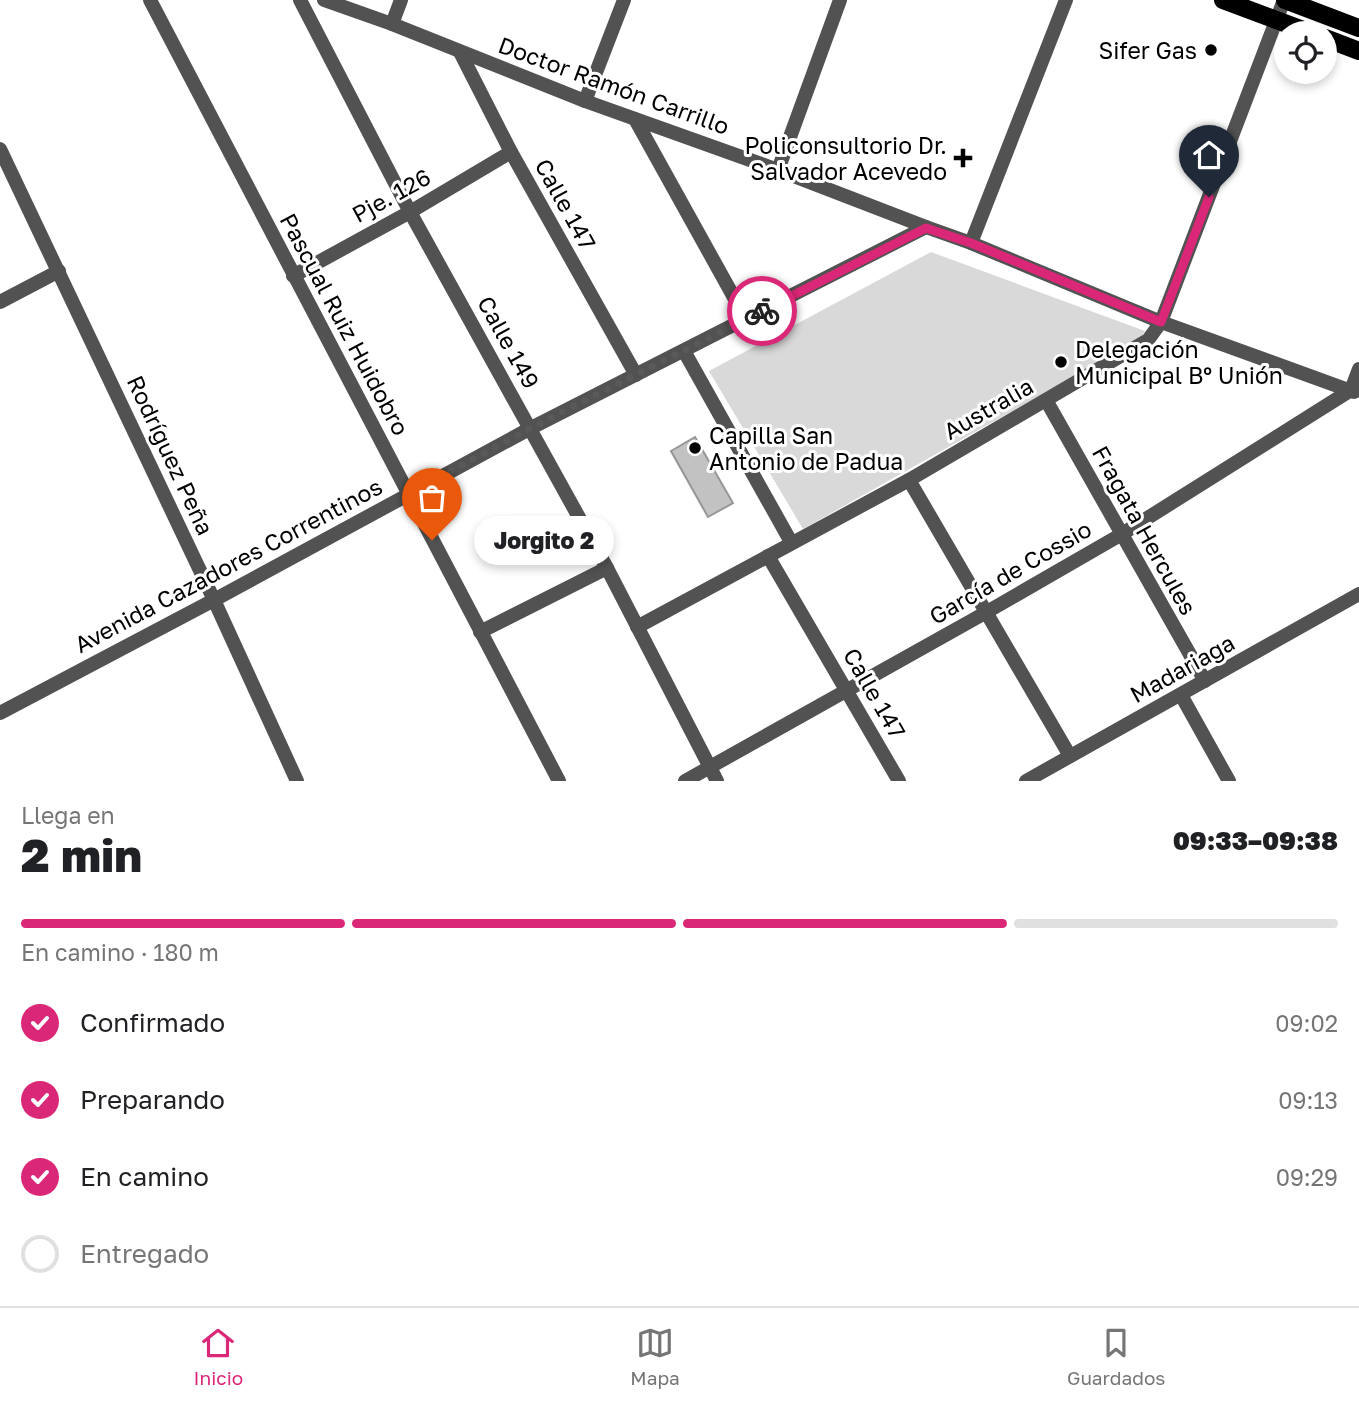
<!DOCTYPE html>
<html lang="es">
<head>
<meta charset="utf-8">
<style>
	:root { --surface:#fff; --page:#f6f6f6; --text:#202124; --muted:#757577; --line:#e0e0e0; --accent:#db2777 }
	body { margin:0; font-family:"Golos Text",sans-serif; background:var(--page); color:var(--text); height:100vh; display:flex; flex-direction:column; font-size:26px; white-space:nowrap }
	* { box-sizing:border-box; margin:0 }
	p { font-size:23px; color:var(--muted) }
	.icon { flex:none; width:38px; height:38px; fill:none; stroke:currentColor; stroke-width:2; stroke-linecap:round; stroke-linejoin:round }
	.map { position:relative; height:781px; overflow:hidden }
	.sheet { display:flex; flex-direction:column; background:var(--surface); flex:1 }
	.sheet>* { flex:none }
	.controls { position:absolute; left:1274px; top:21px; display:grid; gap:14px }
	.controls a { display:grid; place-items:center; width:63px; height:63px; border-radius:50%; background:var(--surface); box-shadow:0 4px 10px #0003; font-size:35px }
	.pin { position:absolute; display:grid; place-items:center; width:60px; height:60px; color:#fff; margin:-72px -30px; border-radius:50% 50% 50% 0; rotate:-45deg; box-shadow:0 0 7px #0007 }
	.pin .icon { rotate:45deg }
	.courier { position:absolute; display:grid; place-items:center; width:70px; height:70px; margin:-35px; border:5px solid #db2777; border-radius:50%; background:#fff; color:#222; box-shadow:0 2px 9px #0007 }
	.bubble { position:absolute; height:49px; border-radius:24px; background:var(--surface); box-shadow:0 4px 10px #0003; font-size:23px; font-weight:800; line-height:49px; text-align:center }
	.headline em { font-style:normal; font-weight:800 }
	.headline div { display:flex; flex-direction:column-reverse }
	.headline { display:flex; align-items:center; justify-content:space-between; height:119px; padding:0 21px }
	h1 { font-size:46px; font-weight:800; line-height:52px }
	.bar { display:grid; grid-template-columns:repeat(4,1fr); gap:10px 7px; align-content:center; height:84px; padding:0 21px }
	.bar i { height:9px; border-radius:5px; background:var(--line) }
	.bar .on { background:var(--accent) }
	.bar p { grid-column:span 4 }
	ol { padding:0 21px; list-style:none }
	li { display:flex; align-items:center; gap:21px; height:77px }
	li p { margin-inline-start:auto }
	li .icon { padding:7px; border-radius:50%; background:var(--accent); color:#fff; stroke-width:4 }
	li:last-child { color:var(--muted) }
	li i { width:38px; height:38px; border:4px solid var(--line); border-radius:50% }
	.tab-bar { display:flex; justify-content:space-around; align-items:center; height:98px; border-top:2px solid var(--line); background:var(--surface); font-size:19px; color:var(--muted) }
	.tab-bar a { display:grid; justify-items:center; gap:4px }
	.tab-bar .on { color:var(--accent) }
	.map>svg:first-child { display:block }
</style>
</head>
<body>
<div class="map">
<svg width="1359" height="781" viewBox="0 0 1359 781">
	<rect width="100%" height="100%" fill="#fff"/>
	<!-- green -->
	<polygon fill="#d9d9d9" points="931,252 1145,331 1140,339 803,529 709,371"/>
	<!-- building -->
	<polygon fill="#c2c2c2" stroke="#969696" stroke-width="2" points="695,437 733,503 708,517 671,451"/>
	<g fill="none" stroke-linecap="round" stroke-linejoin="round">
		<!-- minor -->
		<g stroke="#525252" stroke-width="14">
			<polyline points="150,0 559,781"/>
			<polyline points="300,0 410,212 607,568 717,781"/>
			<polyline points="324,0 392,24 585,101 778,170 926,227"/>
			<polyline points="392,24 401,0"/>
			<polyline points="460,52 511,152 636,375"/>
			<polyline points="585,101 624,0"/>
			<polyline points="635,119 746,319"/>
			<polyline points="0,149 214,600 297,781"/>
			<polyline points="778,170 840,0"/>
			<polyline points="971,243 1161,322 1354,392"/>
			<polyline points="293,276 410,212 511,152"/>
			<polyline points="0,302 59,271"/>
			<polyline points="684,351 791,542"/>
			<polyline points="1046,400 1205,681"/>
			<polyline points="909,480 1070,756"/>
			<polyline points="768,556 899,781"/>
			<polyline points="637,627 909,480 1148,340 1161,322 1284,0"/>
			<polyline points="480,632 607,568"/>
			<polyline points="1181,695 1229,781"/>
			<polyline points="685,781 985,613 1122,534 1351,390 1359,369"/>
		</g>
		<!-- tertiary -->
		<g stroke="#525252" stroke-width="14">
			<polyline points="0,713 214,600 531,428 926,227 971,243 1066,0"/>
			<polyline points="1026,781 1359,594"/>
		</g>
		<!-- primary -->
		<g stroke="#000" stroke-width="18">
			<polyline points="1223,0 1311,33"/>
			<polyline points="1285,0 1359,28"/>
			<polyline points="1325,38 1359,51"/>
		</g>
	</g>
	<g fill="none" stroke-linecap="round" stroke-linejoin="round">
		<!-- done -->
		<polyline stroke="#595959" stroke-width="7" stroke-dasharray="0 12.6" points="432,540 408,494 531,428 762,311"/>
		<!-- route -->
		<polyline stroke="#db2777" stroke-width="9" points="762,311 926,228 971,243 1161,322 1209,197"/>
	</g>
	<!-- markers -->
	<g fill="#000" stroke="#fff" stroke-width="2.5">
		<circle cx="1211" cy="50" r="7"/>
		<path d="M959.5 147.5h7v7h7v7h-7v7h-7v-7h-7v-7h7z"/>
		<circle cx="1061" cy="362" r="7"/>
		<circle cx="695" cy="448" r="7"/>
	</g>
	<g text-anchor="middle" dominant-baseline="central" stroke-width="6" stroke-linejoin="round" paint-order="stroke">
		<!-- poi labels -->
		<g font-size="23" fill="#000" stroke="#fff" text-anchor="end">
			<text x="1197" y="50">Sifer Gas</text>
			<text x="947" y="145">Policonsultorio Dr.<tspan x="947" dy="26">Salvador Acevedo</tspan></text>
			<text x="1075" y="349" text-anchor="start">Delegación<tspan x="1075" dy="26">Municipal Bº Unión</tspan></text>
			<text x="709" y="435" text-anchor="start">Capilla San<tspan x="709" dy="26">Antonio de Padua</tspan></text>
		</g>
		<!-- street labels -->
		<g font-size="23" fill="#000" stroke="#fff">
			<text transform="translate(614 85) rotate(20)">Doctor Ramón Carrillo</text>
			<text transform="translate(391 195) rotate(-29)">Pje. 126</text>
			<text transform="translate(566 204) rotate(61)">Calle 147</text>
			<text transform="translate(345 324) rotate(62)">Pascual Ruiz Huidobro</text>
			<text transform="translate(509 342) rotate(61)">Calle 149</text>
			<text transform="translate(988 408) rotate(-30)">Australia</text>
			<text transform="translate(171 455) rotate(65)">Rodríguez Peña</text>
			<text transform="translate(1145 530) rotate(61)">Fragata Hercules</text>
			<text transform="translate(228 565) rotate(-28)">Avenida Cazadores Correntinos</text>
			<text transform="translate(1010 572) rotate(-30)">García de Cossio</text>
			<text transform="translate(1182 668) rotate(-29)">Madariaga</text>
			<text transform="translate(875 693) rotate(60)">Calle 147</text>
		</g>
	</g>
</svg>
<div class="controls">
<a><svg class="icon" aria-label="locate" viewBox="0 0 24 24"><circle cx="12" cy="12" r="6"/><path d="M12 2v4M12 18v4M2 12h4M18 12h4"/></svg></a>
</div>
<div class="pin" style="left:432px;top:540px;background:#ea580c"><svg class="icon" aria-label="bag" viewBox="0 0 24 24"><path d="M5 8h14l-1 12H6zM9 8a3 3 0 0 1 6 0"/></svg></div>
<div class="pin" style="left:1209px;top:197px;background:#1f2937"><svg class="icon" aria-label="home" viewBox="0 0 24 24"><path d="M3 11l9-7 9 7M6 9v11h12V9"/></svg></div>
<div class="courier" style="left:762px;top:311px"><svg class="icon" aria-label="bike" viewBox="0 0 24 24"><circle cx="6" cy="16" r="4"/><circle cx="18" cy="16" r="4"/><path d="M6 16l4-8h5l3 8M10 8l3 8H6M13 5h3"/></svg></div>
<div class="bubble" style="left:474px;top:516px;width:140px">Jorgito 2</div>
</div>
<section class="sheet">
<div class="headline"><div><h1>2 min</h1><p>Llega en</p></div><em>09:33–09:38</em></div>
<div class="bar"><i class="on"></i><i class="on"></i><i class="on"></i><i></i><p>En camino · 180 m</p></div>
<ol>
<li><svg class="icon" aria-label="check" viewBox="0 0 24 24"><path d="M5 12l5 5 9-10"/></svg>Confirmado<p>09:02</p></li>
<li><svg class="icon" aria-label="check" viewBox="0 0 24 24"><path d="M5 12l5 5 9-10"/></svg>Preparando<p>09:13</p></li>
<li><svg class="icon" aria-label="check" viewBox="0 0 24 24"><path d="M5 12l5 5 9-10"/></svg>En camino<p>09:29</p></li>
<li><i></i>Entregado</li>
</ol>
</section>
<nav class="tab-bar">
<a class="on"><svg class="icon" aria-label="home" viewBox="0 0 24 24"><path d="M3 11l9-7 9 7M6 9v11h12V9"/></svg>Inicio</a>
<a><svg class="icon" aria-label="map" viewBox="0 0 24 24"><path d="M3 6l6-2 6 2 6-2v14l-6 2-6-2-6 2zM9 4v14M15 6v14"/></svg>Mapa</a>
<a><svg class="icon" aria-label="saved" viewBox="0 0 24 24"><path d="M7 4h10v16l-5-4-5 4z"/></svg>Guardados</a>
</nav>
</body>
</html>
